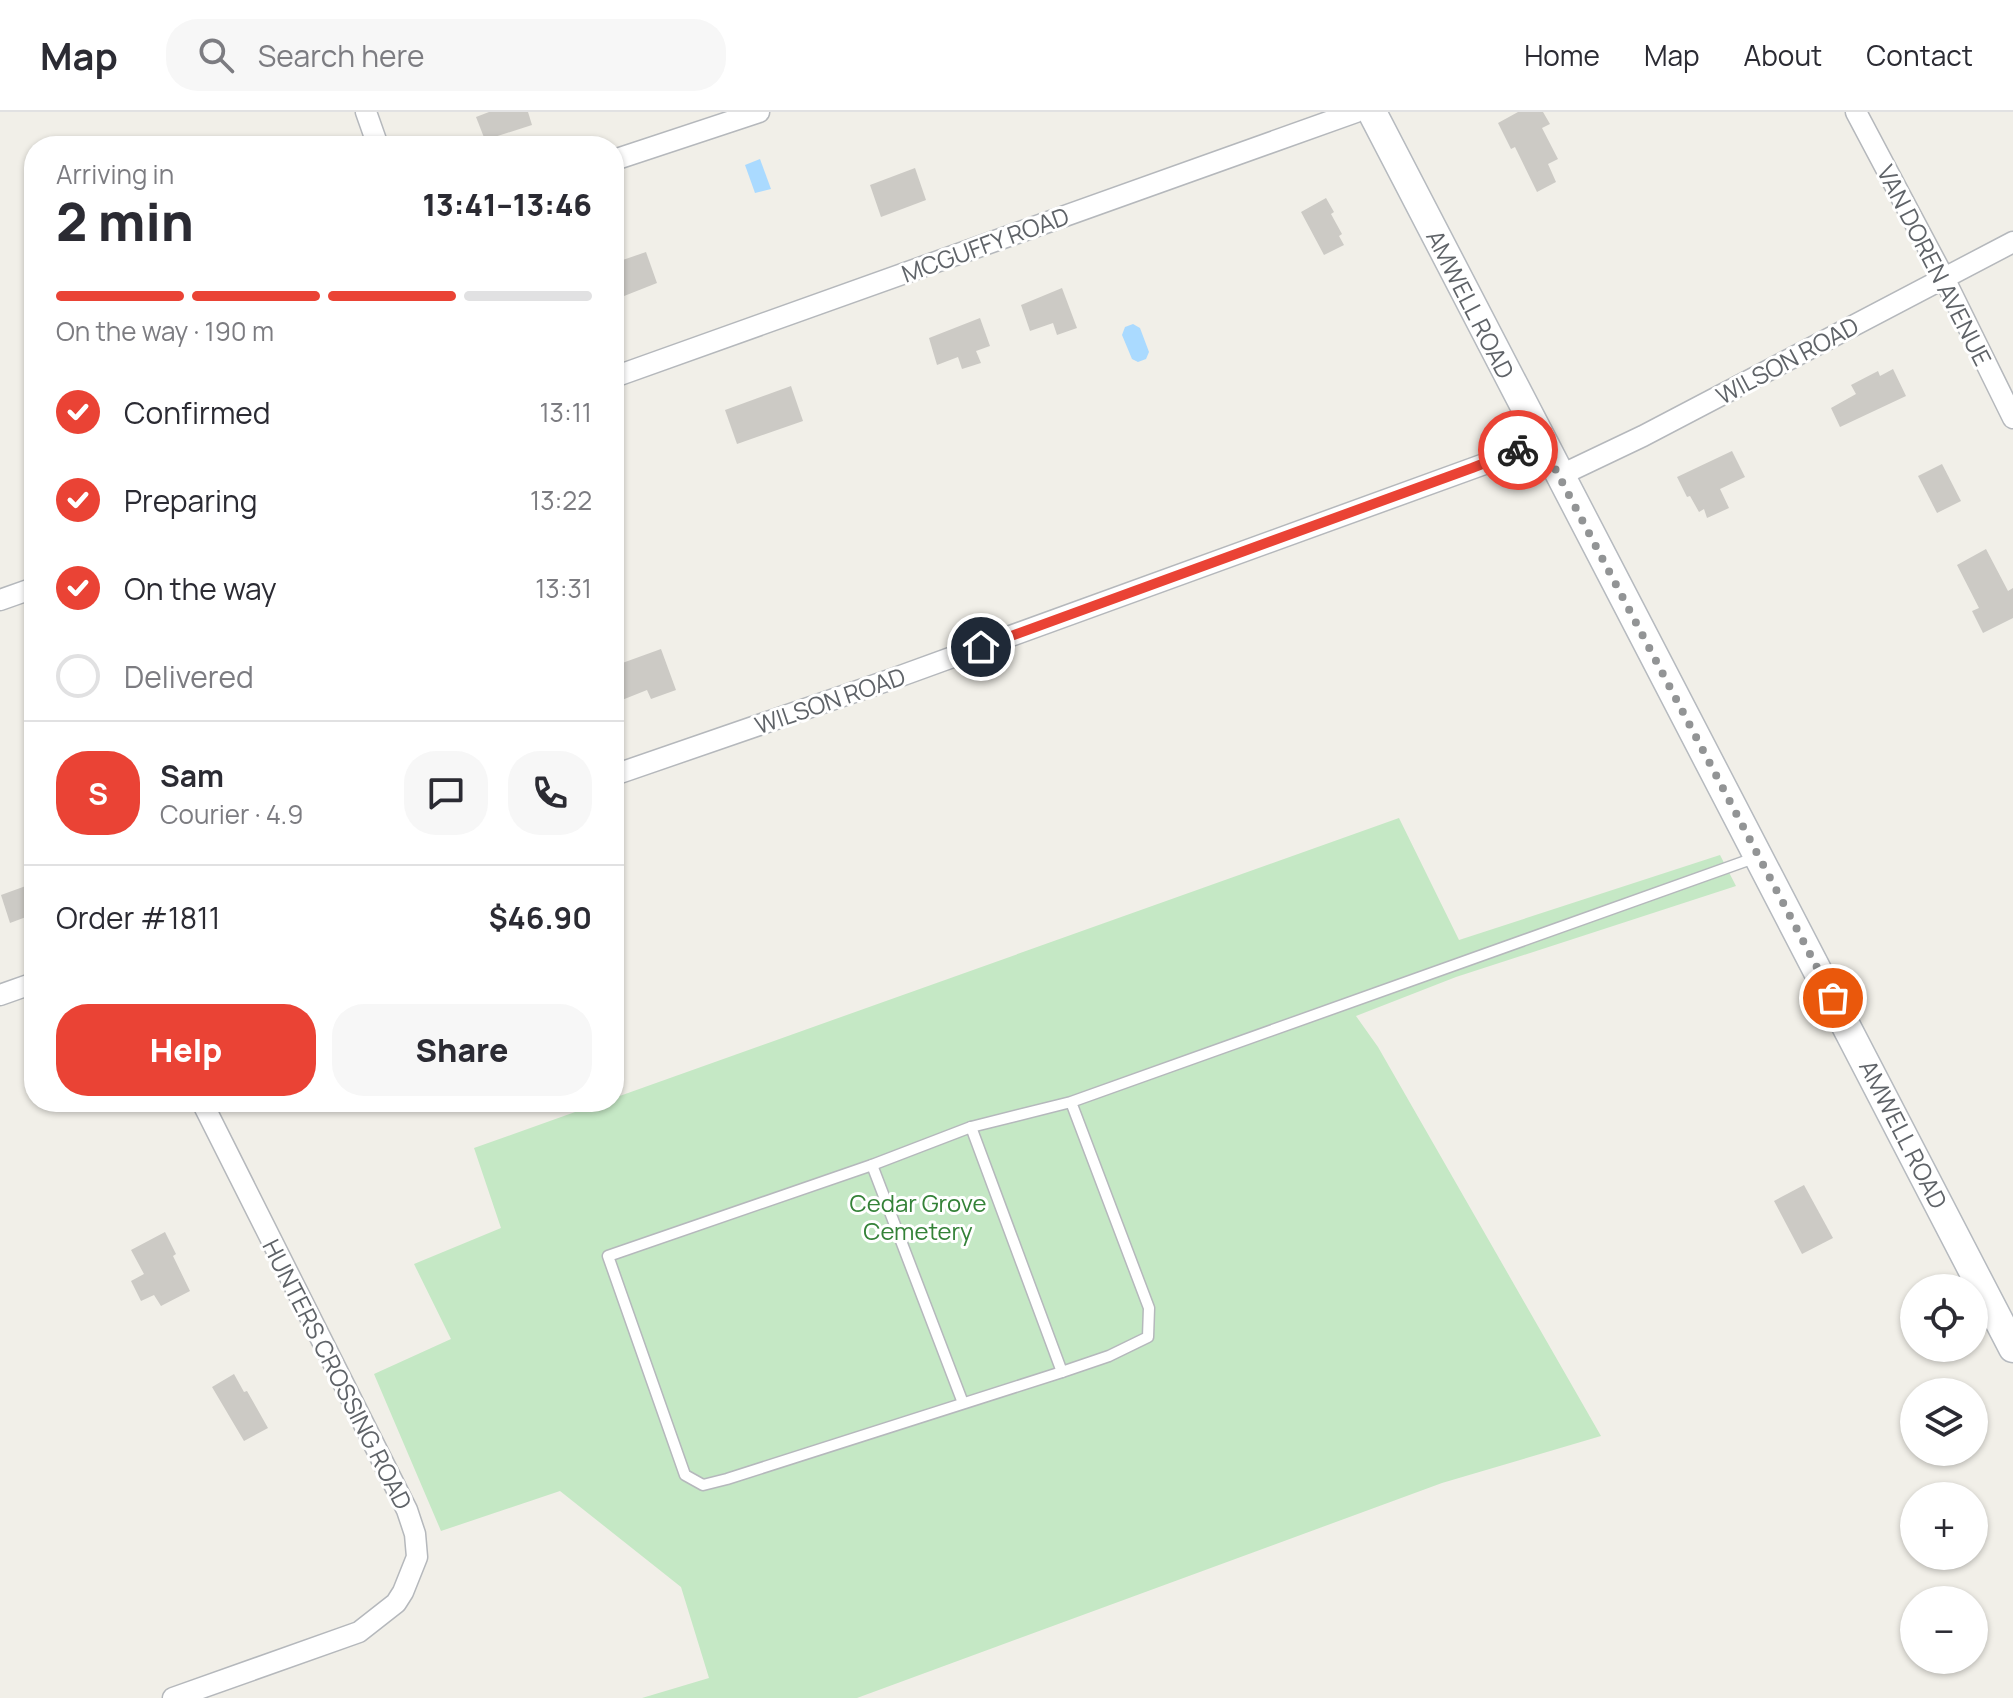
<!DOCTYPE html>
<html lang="en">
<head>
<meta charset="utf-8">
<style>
	:root { --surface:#fff; --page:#f7f7f7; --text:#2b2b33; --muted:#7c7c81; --line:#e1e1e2; --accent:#ea4335 }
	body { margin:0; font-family:Manrope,sans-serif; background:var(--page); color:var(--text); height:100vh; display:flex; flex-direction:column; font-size:30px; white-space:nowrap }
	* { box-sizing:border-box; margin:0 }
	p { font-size:26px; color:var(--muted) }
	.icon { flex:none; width:44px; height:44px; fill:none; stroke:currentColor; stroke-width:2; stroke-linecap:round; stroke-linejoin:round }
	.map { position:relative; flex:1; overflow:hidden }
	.sheet { position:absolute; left:24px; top:24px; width:600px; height:976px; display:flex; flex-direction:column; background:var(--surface); border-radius:32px; box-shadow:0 2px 6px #0004 }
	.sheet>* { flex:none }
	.fabs { position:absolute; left:1900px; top:1162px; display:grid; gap:16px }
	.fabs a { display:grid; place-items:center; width:88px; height:88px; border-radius:50%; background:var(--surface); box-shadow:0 2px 6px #0004; font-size:40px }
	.pin { position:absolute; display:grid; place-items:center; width:68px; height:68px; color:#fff; margin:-34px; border:4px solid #fff; border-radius:50%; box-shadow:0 2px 8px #0007 }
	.courier { position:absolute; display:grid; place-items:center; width:80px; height:80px; margin:-40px; border:6px solid #ea4335; border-radius:50%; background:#fff; color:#222; box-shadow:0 2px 10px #0007 }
	.overview em { font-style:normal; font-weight:800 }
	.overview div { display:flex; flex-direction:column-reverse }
	.overview { display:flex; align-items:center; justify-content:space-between; height:136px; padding:0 32px }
	h1 { font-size:52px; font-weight:800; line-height:60px }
	.bar { display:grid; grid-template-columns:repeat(4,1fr); gap:12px 8px; align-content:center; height:96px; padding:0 32px }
	.bar i { height:10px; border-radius:6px; background:var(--line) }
	.bar .selected { background:var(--accent) }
	.bar p { grid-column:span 4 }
	.line { display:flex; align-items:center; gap:20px; padding:0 32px; border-top:2px solid var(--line) }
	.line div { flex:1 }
	.round { display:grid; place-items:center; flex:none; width:84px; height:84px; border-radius:32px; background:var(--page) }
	ol { padding:0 32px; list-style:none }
	li { display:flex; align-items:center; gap:24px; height:88px }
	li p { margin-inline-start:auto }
	li .icon { padding:8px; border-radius:50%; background:var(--accent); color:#fff; stroke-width:4 }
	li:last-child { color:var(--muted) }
	li i { width:44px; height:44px; border:4px solid var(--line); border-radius:50% }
	.cta { display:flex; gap:16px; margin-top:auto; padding:16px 32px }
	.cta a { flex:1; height:92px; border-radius:32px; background:var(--accent); color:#fff; font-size:32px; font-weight:800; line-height:92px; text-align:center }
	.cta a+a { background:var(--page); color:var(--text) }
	header { display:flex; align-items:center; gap:48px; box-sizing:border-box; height:112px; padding:0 40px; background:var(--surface); border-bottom:2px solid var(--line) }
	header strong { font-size:38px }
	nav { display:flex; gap:44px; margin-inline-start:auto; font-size:28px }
	.search { width:560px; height:72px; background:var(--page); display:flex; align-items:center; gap:20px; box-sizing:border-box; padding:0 28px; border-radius:32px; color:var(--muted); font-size:30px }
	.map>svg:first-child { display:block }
</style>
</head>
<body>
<header>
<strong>Map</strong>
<div class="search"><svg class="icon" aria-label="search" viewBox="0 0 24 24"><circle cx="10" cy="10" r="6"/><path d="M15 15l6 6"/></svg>Search here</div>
<nav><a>Home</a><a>Map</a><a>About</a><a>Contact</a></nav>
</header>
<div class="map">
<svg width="2013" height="1586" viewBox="0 0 2013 1586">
	<rect width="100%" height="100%" fill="#f1efe8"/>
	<!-- green -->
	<polygon fill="#c5e8c5" points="1399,706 1459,828 1720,743 1736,774 1456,865 1356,904 1378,935 1601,1324 1442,1371 857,1586 642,1586 709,1566 681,1475 560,1379 441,1419 374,1262 451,1227 414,1152 501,1116 474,1036 603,990 614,990 614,986"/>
	<!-- water -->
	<g fill="#aadaff">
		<polygon points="760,47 771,77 755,81 745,53"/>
		<polygon points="1133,212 1140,216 1149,240 1146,247 1138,250 1132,247 1122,223 1125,215"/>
	</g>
	<!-- building -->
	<g fill="#cccac5">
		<polygon points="489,0 528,0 532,13 485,28 476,5"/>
		<polygon points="1518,0 1543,0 1550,12 1542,16 1558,47 1548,52 1556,70 1537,80 1515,35 1511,37 1498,11"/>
		<polygon points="915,56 926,88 881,105 870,73"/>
		<polygon points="1326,86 1334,100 1331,102 1342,122 1339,124 1344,133 1324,143 1301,100"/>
		<polygon points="646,140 657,171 614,188 614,151"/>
		<polygon points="1062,176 1077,216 1057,223 1053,211 1030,219 1021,193"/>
		<polygon points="980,206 990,234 976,239 981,251 962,257 958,245 937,253 929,226"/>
		<polygon points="1893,257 1906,284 1840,315 1831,296 1856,282 1851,273 1878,259 1880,264"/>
		<polygon points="791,274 803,309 737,332 725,298"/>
		<polygon points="1732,339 1745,365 1720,377 1729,396 1707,406 1704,397 1699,400 1690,384 1687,385 1677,365"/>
		<polygon points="1942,352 1961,389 1937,401 1918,364"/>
		<polygon points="1986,437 2008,479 2013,476 2013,506 1983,521 1972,499 1979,496 1957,453"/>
		<polygon points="661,537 676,578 651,587 647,578 622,588 614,566 614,554"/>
		<polygon points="34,771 34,802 10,811 1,783"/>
		<polygon points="1804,1073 1833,1126 1802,1142 1774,1089"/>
		<polygon points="165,1120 176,1142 173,1144 190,1179 161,1194 154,1183 141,1189 131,1169 144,1162 131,1138"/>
		<polygon points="234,1262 244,1280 247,1279 268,1316 244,1329 212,1275"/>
	</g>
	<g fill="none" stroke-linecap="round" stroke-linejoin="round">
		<!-- service casing -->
		<g stroke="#b5b8bc" stroke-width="13">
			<g id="service">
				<polyline points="1071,990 1149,1196 1148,1225 1109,1244 1062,1260 727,1367 703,1373 685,1363 608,1144 872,1053 971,1015 1071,990 1757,745"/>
				<polyline points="971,1015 1062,1260"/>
				<polyline points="872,1053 963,1291"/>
			</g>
		</g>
		<!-- minor casing -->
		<g stroke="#b5b8bc" stroke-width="23">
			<g id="minor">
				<polyline points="366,0 378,34"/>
				<polyline points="1856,0 1944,166 2013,306"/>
				<polyline points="614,48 759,0"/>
				<polyline points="614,265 1356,0"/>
				<polyline points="1559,364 1643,324 2013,130"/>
				<polyline points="0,488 34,476"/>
				<polyline points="614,663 895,566 1501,346 1540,328"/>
				<polyline points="0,883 34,871"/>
				<polyline points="173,1586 359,1520 396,1491 403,1480 417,1445 415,1422 407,1398 202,990"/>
			</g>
		</g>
		<!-- secondary casing -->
		<g stroke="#b6babf" stroke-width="31">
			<path id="secondary" d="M1372,0C1584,413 1802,822 2013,1236"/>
		</g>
		<!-- service -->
		<use href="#service" stroke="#fff" stroke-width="10"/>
		<!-- minor -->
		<use href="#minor" stroke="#fff" stroke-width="20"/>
		<!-- secondary -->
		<use href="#secondary" stroke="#fff" stroke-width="28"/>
	</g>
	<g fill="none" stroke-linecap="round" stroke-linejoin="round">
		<!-- done -->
		<polyline stroke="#929495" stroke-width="8" stroke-dasharray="0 14.4" points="1518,338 1540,328 1833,886"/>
		<!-- route -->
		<polyline stroke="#ea4335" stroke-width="10" points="981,535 1472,356 1518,338"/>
	</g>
	<g text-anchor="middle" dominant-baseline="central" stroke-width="6" stroke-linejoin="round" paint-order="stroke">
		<!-- street labels -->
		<g font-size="24" fill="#5f6368" stroke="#fff">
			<text transform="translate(985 132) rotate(-20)">MCGUFFY ROAD</text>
			<text transform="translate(1935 153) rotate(63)">VAN DOREN AVENUE</text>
			<text transform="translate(1471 192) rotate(63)">AMWELL ROAD</text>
			<text transform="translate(1787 248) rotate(-28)">WILSON ROAD</text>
			<text transform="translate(830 588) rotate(-19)">WILSON ROAD</text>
			<text transform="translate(1904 1022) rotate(63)">AMWELL ROAD</text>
			<text transform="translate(338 1262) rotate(63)">HUNTERS CROSSING ROAD</text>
		</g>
		<!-- park labels -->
		<g font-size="24" fill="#348238" stroke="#fff">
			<text x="918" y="1090">Cedar Grove<tspan x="918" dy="28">Cemetery</tspan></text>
		</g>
	</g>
</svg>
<div class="fabs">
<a><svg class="icon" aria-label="locate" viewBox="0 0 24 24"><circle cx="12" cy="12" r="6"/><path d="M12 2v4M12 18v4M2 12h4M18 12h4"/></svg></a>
<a><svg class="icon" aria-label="layers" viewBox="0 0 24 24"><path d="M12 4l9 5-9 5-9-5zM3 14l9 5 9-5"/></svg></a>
<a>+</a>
<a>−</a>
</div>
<div class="pin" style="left:1833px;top:886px;background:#ea580c"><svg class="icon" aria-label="bag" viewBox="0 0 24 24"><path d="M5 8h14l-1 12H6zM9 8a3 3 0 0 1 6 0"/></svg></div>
<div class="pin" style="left:981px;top:535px;background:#1f2937"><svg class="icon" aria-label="home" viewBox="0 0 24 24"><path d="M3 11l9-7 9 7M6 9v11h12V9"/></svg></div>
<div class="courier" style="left:1518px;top:338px"><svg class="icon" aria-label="bike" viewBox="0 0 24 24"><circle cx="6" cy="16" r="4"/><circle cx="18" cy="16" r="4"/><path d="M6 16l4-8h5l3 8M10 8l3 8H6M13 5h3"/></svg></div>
<section class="sheet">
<div class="overview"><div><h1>2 min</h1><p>Arriving in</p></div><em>13:41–13:46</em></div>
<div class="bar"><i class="selected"></i><i class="selected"></i><i class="selected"></i><i></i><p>On the way · 190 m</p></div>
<ol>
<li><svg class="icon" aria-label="check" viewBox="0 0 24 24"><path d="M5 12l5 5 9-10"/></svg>Confirmed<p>13:11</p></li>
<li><svg class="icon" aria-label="check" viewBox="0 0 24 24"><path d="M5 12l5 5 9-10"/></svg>Preparing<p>13:22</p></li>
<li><svg class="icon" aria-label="check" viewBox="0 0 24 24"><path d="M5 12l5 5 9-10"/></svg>On the way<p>13:31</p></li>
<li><i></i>Delivered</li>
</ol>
<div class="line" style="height:144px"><b class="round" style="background:var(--accent);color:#fff">S</b><div><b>Sam</b><p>Courier · 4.9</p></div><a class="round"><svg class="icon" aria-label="chat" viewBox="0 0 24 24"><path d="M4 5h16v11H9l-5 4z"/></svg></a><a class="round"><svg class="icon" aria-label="phone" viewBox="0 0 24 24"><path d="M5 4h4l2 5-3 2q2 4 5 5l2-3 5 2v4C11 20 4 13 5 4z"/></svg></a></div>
<div class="line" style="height:104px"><div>Order #1811</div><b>$46.90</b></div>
<div class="cta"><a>Help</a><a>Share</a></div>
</section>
</div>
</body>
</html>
